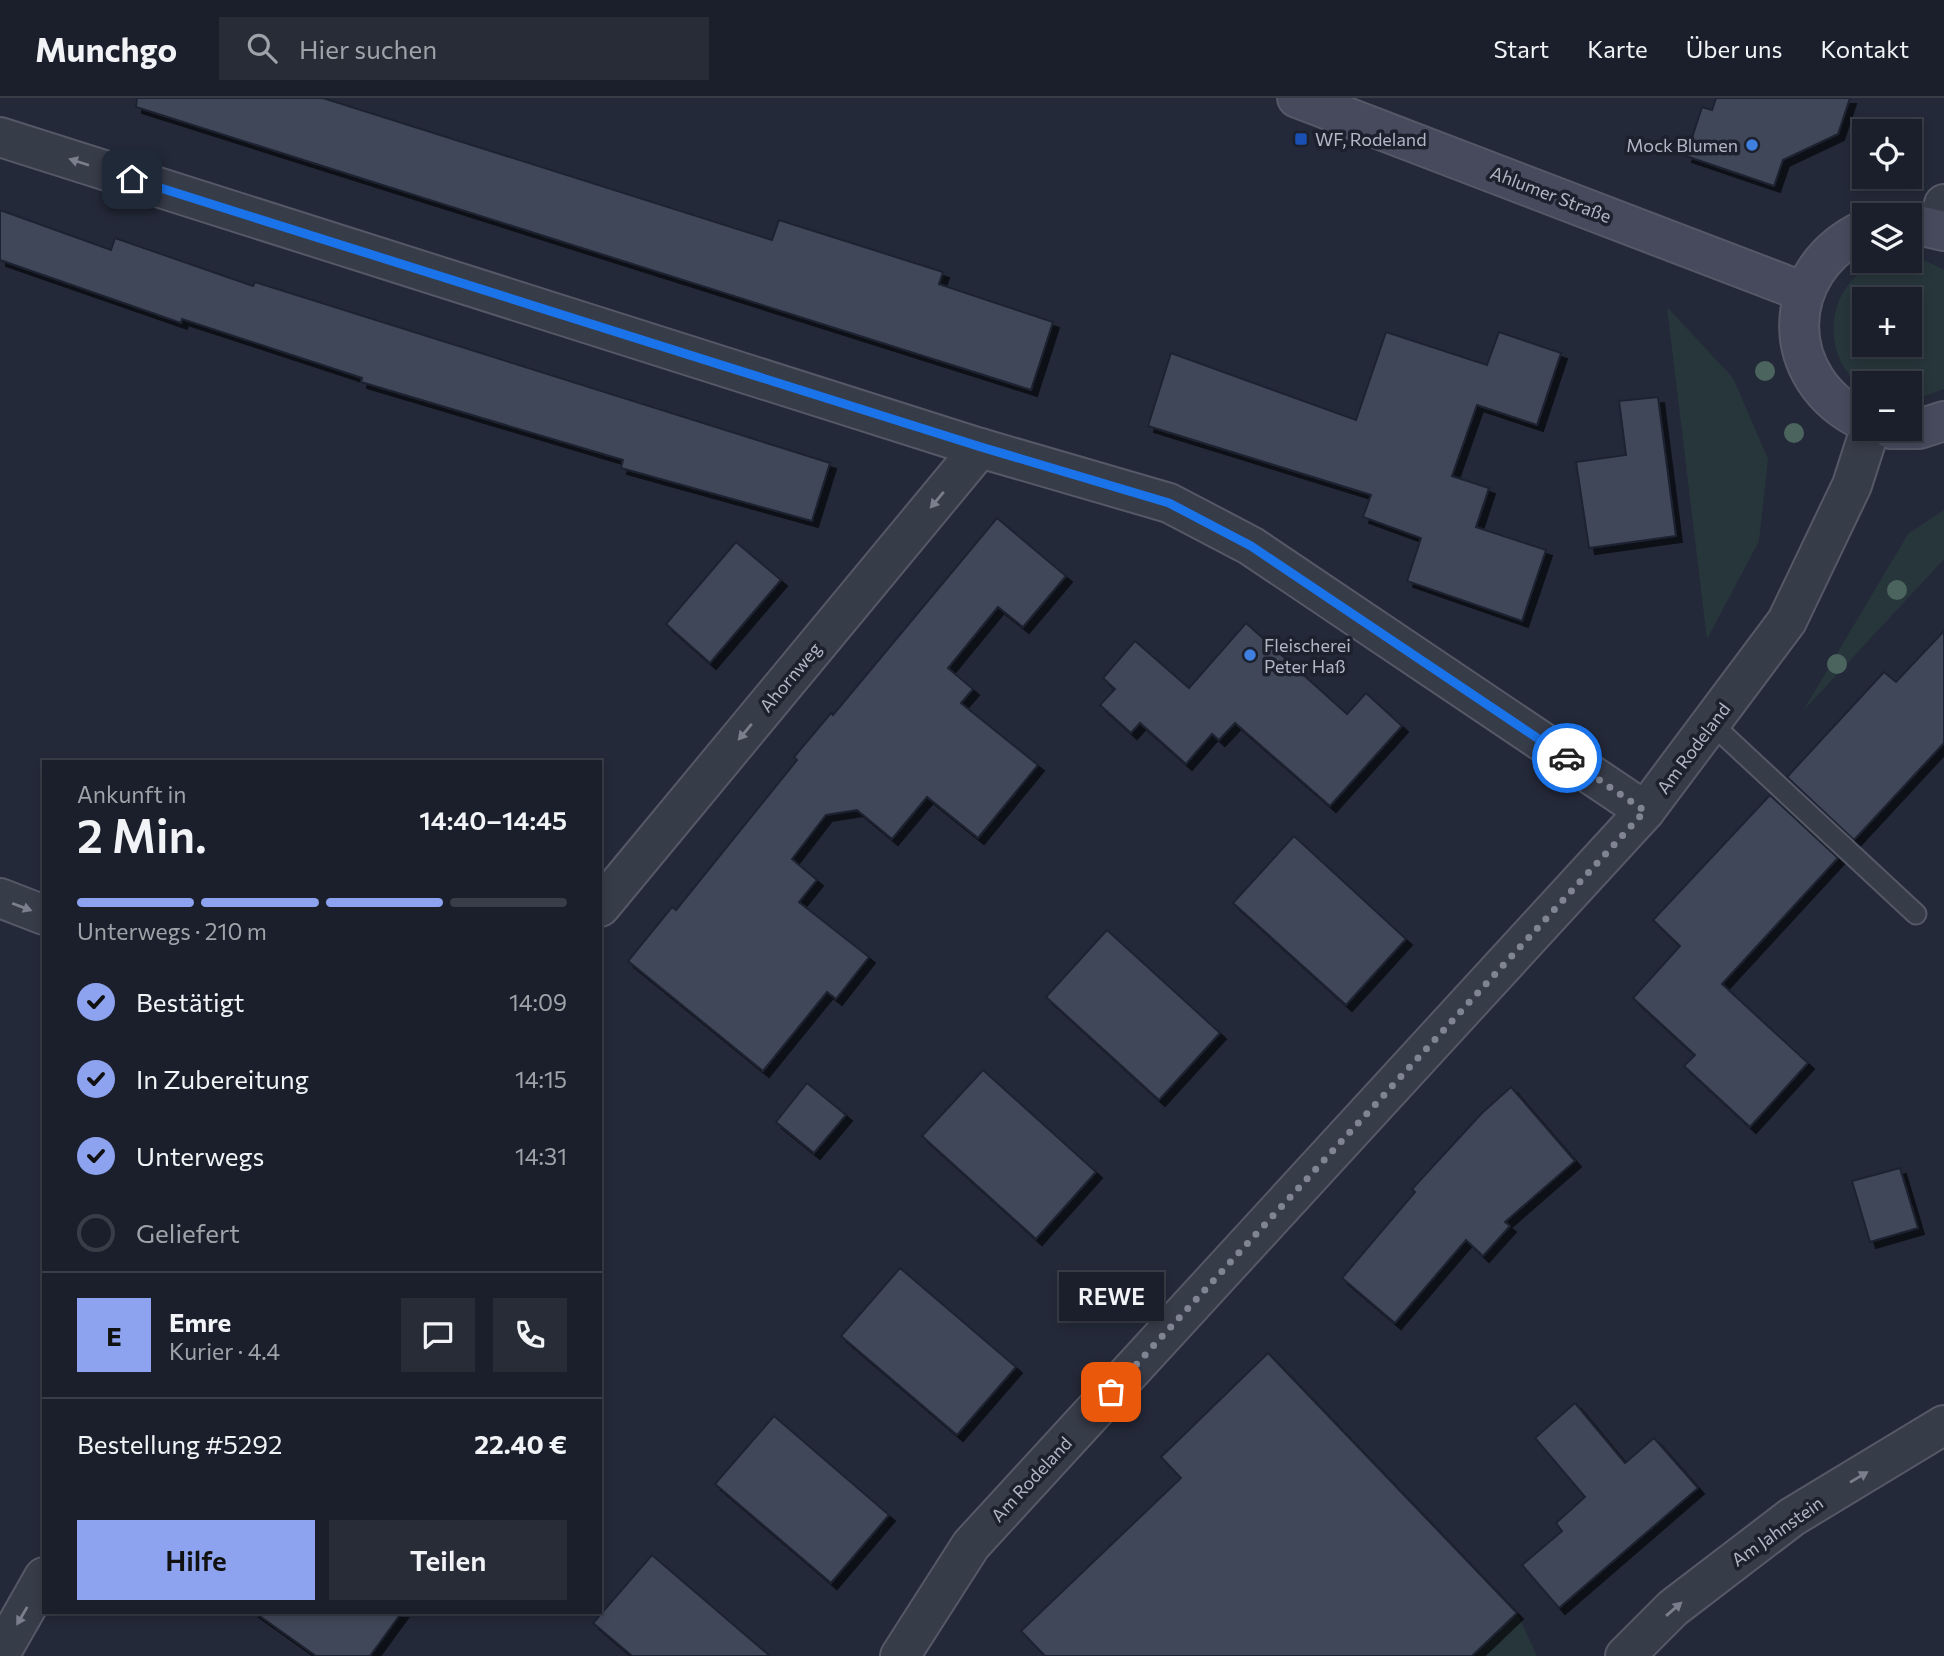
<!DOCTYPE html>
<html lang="de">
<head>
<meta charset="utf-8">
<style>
	:root { --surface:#1b1f2b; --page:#282c37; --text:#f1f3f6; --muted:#a0a2a9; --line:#393d47; --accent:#8da3ef }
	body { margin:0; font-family:Commissioner,sans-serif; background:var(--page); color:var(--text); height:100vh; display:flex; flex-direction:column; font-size:26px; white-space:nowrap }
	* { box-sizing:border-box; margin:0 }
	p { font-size:23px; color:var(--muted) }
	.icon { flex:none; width:38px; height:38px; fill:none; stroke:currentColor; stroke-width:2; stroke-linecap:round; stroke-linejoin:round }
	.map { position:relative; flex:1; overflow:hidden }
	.details { position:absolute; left:42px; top:662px; width:560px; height:854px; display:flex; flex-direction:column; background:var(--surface); border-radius:0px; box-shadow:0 4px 10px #0003,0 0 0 2px var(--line) }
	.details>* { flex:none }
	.tools { position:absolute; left:1852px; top:21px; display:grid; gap:14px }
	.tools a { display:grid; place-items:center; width:70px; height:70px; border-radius:0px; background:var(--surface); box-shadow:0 4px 10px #0003,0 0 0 2px var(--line); font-size:35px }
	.pin { position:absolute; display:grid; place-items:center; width:60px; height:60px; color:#fff; margin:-30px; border-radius:14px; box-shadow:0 4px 10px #0006 }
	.courier { position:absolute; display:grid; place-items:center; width:70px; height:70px; margin:-35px; border:5px solid #1a73e8; border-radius:50%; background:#fff; color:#222; box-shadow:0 2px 9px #0007 }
	.bubble { position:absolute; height:49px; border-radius:0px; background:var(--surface); box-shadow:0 4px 10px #0003,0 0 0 2px var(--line); font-size:23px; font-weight:600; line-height:49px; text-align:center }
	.overview em { font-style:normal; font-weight:600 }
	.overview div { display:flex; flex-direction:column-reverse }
	.overview { display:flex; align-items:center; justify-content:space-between; height:119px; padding:0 35px }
	h1 { font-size:46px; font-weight:600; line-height:52px }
	.bar { display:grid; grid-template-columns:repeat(4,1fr); gap:10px 7px; align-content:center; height:84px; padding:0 35px }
	.bar i { height:9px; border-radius:5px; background:var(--line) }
	.bar .active { background:var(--accent) }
	.bar p { grid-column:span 4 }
	.line { display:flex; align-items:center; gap:18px; padding:0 35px; border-top:2px solid var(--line) }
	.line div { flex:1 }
	.round { display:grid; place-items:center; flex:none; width:74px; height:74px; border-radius:0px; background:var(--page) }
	ol { padding:0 35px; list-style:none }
	li { display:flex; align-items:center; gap:21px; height:77px }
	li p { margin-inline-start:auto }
	li .icon { padding:7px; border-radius:50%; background:var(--accent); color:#111; stroke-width:4 }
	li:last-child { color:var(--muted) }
	li i { width:38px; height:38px; border:4px solid var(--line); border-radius:50% }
	.action { display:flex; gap:14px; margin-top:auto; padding:14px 35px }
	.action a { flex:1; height:80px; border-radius:0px; background:var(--accent); color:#111; font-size:28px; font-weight:600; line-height:80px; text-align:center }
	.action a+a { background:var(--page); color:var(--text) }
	header { display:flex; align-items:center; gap:42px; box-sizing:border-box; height:98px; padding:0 35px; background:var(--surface); border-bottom:2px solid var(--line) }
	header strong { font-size:33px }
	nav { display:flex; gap:38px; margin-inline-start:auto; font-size:24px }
	.search { width:490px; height:63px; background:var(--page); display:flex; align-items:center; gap:18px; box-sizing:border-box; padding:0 24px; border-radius:0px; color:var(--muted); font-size:26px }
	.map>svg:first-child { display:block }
</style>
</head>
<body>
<header>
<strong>Munchgo</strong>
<div class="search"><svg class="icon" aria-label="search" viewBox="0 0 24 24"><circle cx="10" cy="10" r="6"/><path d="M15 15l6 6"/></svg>Hier suchen</div>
<nav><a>Start</a><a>Karte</a><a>Über uns</a><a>Kontakt</a></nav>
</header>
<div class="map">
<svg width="1944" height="1558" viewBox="0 0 1944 1558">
	<defs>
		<filter id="shadow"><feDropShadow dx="6" dy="6" stdDeviation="0" flood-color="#0009"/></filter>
	</defs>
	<rect width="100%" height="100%" fill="#242939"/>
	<!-- green -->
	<g fill="#27363b" fill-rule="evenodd">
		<path d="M1909,160L1926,163L1944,172V291L1911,303L1909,285H1864V290C1817,258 1826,180 1882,164C1890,161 1901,163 1909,163ZM1909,201V247H1864V201Z"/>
		<polygon points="1667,209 1733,280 1768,361 1759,443 1707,541"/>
		<polygon points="1944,412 1944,461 1803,613 1908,436"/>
		<polygon points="1517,1515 1537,1558 1472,1558"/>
	</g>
	<!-- building -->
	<g fill="#404758" stroke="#1e2330" stroke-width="2" filter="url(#shadow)">
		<polygon points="137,0 323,0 772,142 779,122 943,174 939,186 1053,224 1031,292 136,9"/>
		<polygon points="1716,0 1850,0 1838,36 1783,62 1774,88 1686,58 1702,9 1712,12"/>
		<polygon points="0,112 111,152 115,140 253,188 255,184 830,365 812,423 621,370 623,362 361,284 362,280 182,221 181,225 0,162"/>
		<polygon points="1386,234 1487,267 1499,234 1561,255 1537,327 1477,307 1452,378 1489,390 1476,429 1546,452 1522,523 1407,483 1421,440 1363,419 1371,397 1148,328 1171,255 1356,322"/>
		<polygon points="1658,299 1676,438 1589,450 1576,364 1626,357 1619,303"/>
		<polygon points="997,420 1066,478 1023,529 998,509 948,570 973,591 961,605 1038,667 978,740 927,699 892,741 857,712 826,717 792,761 817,782 799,804 869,859 836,901 827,894 763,973 628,863 672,809 676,812 797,662 794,659 831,615 833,617"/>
		<polygon points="736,444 781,482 710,565 666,526"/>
		<polygon points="1246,525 1347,616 1366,595 1402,628 1330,708 1235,625 1219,642 1212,636 1186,666 1140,625 1131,635 1100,607 1115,591 1103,580 1135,543 1189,590"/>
		<polygon points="1944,533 1944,645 1854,742 1787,679 1884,574 1896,584"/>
		<polygon points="1770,697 1838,760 1722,886 1808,965 1750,1029 1684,968 1695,957 1633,900 1680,848 1653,822"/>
		<polygon points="1294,738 1406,841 1346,907 1233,805"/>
		<polygon points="1107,832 1220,935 1159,1002 1046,899"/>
		<polygon points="983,972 1096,1074 1036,1141 922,1038"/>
		<polygon points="807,985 846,1017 814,1055 776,1024"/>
		<polygon points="1511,989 1575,1063 1505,1124 1510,1128 1483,1158 1466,1142 1395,1225 1342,1180 1415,1094 1412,1091 1482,1015"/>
		<polygon points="1900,1070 1918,1130 1870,1144 1852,1083"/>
		<polygon points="900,1170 1016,1269 957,1337 841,1238"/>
		<polygon points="1268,1255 1517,1515 1472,1558 1045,1558 1021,1533 1181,1380 1161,1359"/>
		<polygon points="1575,1305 1625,1365 1654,1340 1698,1390 1559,1510 1522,1467 1562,1433 1556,1425 1585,1399 1535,1340"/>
		<polygon points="774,1318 889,1417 831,1485 715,1386"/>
		<polygon points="652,1457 770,1558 632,1558 593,1525"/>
		<polygon points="254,1514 402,1514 370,1558 316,1558"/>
	</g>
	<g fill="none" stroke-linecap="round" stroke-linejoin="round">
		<!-- service casing -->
		<g stroke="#555967" stroke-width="23">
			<polyline id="service" points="1712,626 1916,816"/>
		</g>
		<!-- minor casing -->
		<g stroke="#555967" stroke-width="42">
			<g id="minor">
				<polyline points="0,39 980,350 1169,405 1251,448 1645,713"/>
				<polyline points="0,800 44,817"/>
				<polyline points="600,809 980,350"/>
				<polyline points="0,1556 44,1479"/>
				<polyline points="1625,1558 1673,1510 1792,1419 1944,1327"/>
			</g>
		</g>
		<!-- tertiary casing -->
		<g stroke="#555967" stroke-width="42">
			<g id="tertiary">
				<polyline points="1936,130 1944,106"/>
				<polyline points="900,1558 971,1447 1645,713 1787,523 1852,387 1870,331"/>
			</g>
		</g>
		<!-- secondary casing -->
		<g stroke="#555967" stroke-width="42">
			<g id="secondary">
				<polyline points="1297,0 1804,194"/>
				<polyline points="1909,125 1944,133"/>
				<path d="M1864,132C1778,173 1777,282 1864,323"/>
				<polyline points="1891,331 1919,331 1944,323"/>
			</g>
		</g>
		<!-- service -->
		<use href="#service" stroke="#373c49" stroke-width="19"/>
		<!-- minor -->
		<use href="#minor" stroke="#373c49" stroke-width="38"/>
		<!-- tertiary -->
		<use href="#tertiary" stroke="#373c49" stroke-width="38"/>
		<!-- secondary -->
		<use href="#secondary" stroke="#464a5c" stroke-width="38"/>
	</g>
	<!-- trees -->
	<g fill="#4b645e">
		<circle cx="1765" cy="273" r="10"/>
		<circle cx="1794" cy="335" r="10"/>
		<circle cx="1897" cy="492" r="10"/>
		<circle cx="1837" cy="566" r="10"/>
	</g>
	<!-- one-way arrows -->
	<defs><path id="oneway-solid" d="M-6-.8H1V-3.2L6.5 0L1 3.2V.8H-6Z" transform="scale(1.75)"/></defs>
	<g fill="#7b7f8d">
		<use href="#oneway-solid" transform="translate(79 64) rotate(-162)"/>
		<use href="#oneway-solid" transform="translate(937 402) rotate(130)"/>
		<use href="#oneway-solid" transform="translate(745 634) rotate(130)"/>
		<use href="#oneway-solid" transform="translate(22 809) rotate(21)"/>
		<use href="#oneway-solid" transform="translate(1859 1379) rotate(-31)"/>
		<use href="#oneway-solid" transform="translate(1674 1511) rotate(-41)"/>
		<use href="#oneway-solid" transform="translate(22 1518) rotate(120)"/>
	</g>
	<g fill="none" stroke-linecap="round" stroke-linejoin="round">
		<!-- done -->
		<polyline stroke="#808594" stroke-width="7" stroke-dasharray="0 12.6" points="1111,1294 1645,713 1567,660"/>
		<!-- route -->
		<polyline stroke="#1a73e8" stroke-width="9" points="132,81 981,349 1169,405 1251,448 1567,660"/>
	</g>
	<!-- markers -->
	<rect fill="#1a4fb4" stroke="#1d212e" stroke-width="2.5" x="1294" y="34" width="14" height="14" rx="3.5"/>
	<g fill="#3f7fe0" stroke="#1d212e" stroke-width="2.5">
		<circle cx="1752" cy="47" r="7"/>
		<circle cx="1250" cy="557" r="7"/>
	</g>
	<g text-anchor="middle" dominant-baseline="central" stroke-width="7" stroke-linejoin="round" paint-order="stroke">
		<!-- poi labels -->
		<g font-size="18" fill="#b2b6c5" stroke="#1d212e" text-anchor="start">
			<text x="1315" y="41">WF, Rodeland</text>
			<text x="1738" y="47" text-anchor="end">Mock Blumen</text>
			<text x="1264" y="547">Fleischerei<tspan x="1264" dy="21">Peter Haß</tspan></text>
		</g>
		<!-- street labels -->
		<g font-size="18" fill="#b2b6c5" stroke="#1d212e">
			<text transform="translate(1551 96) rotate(21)">Ahlumer Straße</text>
			<text transform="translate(790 579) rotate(-50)">Ahornweg</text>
			<text transform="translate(1693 650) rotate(-53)">Am Rodeland</text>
			<text transform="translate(1031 1381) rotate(-47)">Am Rodeland</text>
			<text transform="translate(1777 1433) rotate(-35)">Am Jahnstein</text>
		</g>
	</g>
</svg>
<div class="tools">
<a><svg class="icon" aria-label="locate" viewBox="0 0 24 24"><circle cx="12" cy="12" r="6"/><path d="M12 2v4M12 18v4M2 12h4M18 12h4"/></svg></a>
<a><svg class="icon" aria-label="layers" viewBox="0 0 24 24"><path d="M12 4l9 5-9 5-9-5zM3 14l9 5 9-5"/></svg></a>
<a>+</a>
<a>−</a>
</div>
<div class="pin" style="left:1111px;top:1294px;background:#ea580c"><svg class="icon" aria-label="bag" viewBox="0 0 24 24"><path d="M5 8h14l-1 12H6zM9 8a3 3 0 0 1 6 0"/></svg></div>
<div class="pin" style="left:132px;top:81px;background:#1f2937"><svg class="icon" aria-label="home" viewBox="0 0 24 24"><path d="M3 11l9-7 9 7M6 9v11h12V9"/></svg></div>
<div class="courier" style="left:1567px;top:660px"><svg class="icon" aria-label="car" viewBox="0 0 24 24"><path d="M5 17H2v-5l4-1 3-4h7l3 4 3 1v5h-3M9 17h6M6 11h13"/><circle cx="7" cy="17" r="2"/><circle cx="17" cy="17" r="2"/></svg></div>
<div class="bubble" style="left:1059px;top:1174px;width:105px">REWE</div>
<section class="details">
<div class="overview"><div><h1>2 Min.</h1><p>Ankunft in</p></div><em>14:40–14:45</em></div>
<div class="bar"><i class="active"></i><i class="active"></i><i class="active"></i><i></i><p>Unterwegs · 210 m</p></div>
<ol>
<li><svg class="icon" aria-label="check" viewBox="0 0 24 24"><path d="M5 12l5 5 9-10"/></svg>Bestätigt<p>14:09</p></li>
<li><svg class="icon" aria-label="check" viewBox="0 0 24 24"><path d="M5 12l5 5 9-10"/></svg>In Zubereitung<p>14:15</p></li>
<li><svg class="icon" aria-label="check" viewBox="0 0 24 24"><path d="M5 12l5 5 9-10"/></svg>Unterwegs<p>14:31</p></li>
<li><i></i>Geliefert</li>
</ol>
<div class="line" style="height:126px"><b class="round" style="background:var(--accent);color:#111">E</b><div><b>Emre</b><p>Kurier · 4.4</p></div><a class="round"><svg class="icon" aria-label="chat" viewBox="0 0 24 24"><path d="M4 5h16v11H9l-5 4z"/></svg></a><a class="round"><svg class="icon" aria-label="phone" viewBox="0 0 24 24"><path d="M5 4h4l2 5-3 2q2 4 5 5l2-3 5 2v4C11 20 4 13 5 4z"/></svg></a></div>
<div class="line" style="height:91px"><div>Bestellung #5292</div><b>22.40 €</b></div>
<div class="action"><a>Hilfe</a><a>Teilen</a></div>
</section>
</div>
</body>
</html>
